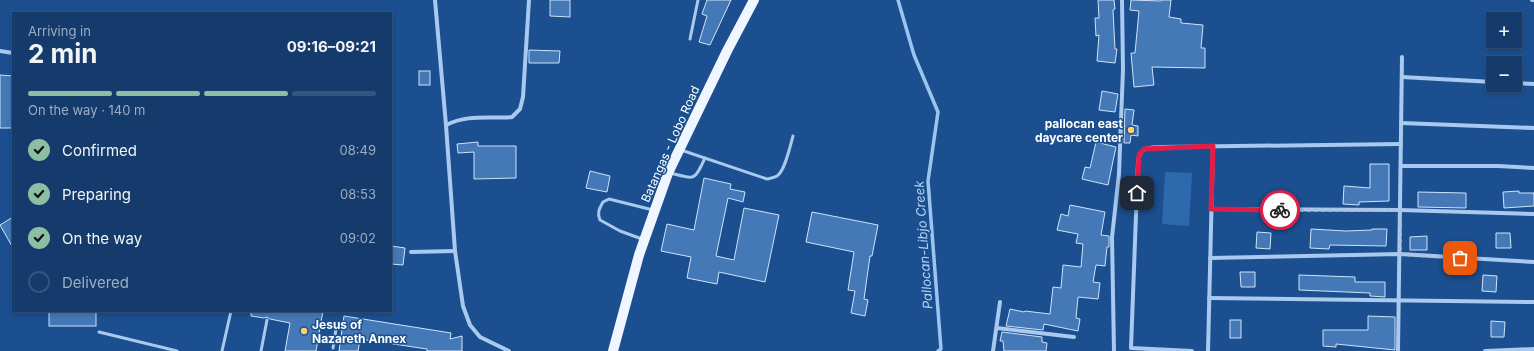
<!DOCTYPE html>
<html lang="en">
<head>
<meta charset="utf-8">
<style>
	:root { --surface:#143b6b; --page:#1d4271; --text:#f1f3f6; --muted:#9dadc1; --line:#33557e; --accent:#8abfa5 }
	body { margin:0; font-family:Inter,sans-serif; background:var(--page); color:var(--text); height:100vh; display:flex; flex-direction:column; font-size:15px; white-space:nowrap }
	* { box-sizing:border-box; margin:0 }
	p { font-size:13px; color:var(--muted) }
	.icon { flex:none; width:22px; height:22px; fill:none; stroke:currentColor; stroke-width:2; stroke-linecap:round; stroke-linejoin:round }
	.map { position:relative; flex:1; overflow:hidden }
	.side { position:absolute; left:12px; top:12px; width:380px; height:300px; display:flex; flex-direction:column; background:var(--surface); border-radius:0px; box-shadow:0 2px 6px #0003,0 0 0 1px var(--line) }
	.side>* { flex:none }
	.tools { position:absolute; left:1486px; top:12px; display:grid; gap:8px }
	.tools a { display:grid; place-items:center; width:36px; height:36px; border-radius:0px; background:var(--surface); box-shadow:0 2px 6px #0003,0 0 0 1px var(--line); font-size:20px }
	.pin { position:absolute; display:grid; place-items:center; width:34px; height:34px; color:#fff; margin:-17px; border-radius:8px; box-shadow:0 2px 6px #0006 }
	.courier { position:absolute; display:grid; place-items:center; width:40px; height:40px; margin:-20px; border:3px solid #e11d48; border-radius:50%; background:#fff; color:#222; box-shadow:0 1px 5px #0007 }
	.summary em { font-style:normal; font-weight:700 }
	.summary div { display:flex; flex-direction:column-reverse }
	.summary { display:flex; align-items:center; justify-content:space-between; height:68px; padding:0 16px }
	h1 { font-size:26px; font-weight:700; line-height:30px }
	.bar { display:grid; grid-template-columns:repeat(4,1fr); gap:6px 4px; align-content:center; height:48px; padding:0 16px }
	.bar i { height:5px; border-radius:3px; background:var(--line) }
	.bar .current { background:var(--accent) }
	.bar p { grid-column:span 4 }
	ol { padding:0 16px; list-style:none }
	li { display:flex; align-items:center; gap:12px; height:44px }
	li p { margin-inline-start:auto }
	li .icon { padding:4px; border-radius:50%; background:var(--accent); color:#111; stroke-width:4 }
	li:last-child { color:var(--muted) }
	li i { width:22px; height:22px; border:2px solid var(--line); border-radius:50% }
	.map>svg:first-child { display:block }
</style>
</head>
<body>
<div class="map">
<svg width="1534" height="351" viewBox="0 0 1534 351">
	<rect width="100%" height="100%" fill="#1b4f8f"/>
	<!-- green -->
	<polygon fill="#2e69ad" points="1165,172 1192,173 1189,226 1162,224"/>
	<g fill="none" stroke-linecap="round" stroke-linejoin="round">
		<!-- stream -->
		<polyline stroke="#9cc4f0" stroke-width="3.5" points="898,0 914,55 938,112 928,181 941,349 938,351"/>
	</g>
	<!-- building -->
	<g fill="#4478b7" stroke="#cfe3fa">
		<polygon points="550,0 570,0 570,17 550,16"/>
		<polygon points="707,0 731,0 710,45 699,42 707,16 702,14"/>
		<polygon points="1098,0 1114,0 1115,9 1113,10 1115,49 1117,49 1115,63 1097,61 1099,35 1096,36 1095,18 1099,18"/>
		<polygon points="1131,0 1161,1 1162,0 1171,0 1169,17 1181,19 1181,23 1203,25 1201,48 1205,48 1205,68 1152,67 1154,85 1134,87 1131,53 1135,53 1139,11 1130,10"/>
		<polygon points="529,50 560,51 559,63 529,63"/>
		<rect x="419" y="71" width="11" height="14"/>
		<polygon points="0,75 13,76 13,128 0,128"/>
		<polygon points="1102,91 1118,94 1115,112 1099,110"/>
		<polygon points="1125,109 1134,110 1132,125 1138,126 1138,136 1131,135 1130,143 1124,143"/>
		<polygon points="478,142 478,146 516,146 516,178 474,179 474,152 458,153 457,144"/>
		<polygon points="1096,142 1116,147 1108,185 1082,179 1085,167 1090,168"/>
		<polygon points="1370,164 1389,164 1389,201 1359,202 1359,205 1343,204 1344,186 1370,188"/>
		<polygon points="590,171 610,176 607,192 586,188"/>
		<polygon points="704,178 731,184 730,189 745,192 743,202 728,198 716,256 734,260 744,208 779,215 765,282 719,272 717,284 687,278 691,257 661,251 667,224 694,230"/>
		<polygon points="1519,191 1519,193 1534,193 1534,206 1504,208 1503,192"/>
		<polygon points="1418,192 1466,193 1466,208 1418,207"/>
		<polygon points="1070,205 1105,212 1101,235 1109,236 1109,247 1107,247 1105,266 1096,265 1093,282 1100,283 1098,299 1078,297 1076,318 1080,319 1078,331 1044,324 1043,330 1006,326 1010,309 1024,312 1025,311 1050,314 1053,287 1061,288 1063,265 1081,267 1083,244 1076,243 1078,234 1057,230 1061,214 1068,216"/>
		<polygon points="812,212 878,225 872,256 870,256 864,299 868,300 865,316 851,313 855,291 848,290 854,252 806,242"/>
		<polygon points="13,217 13,248 0,225"/>
		<polygon points="1311,229 1346,231 1372,230 1372,229 1387,229 1386,246 1330,245 1329,249 1310,248"/>
		<polygon points="1257,232 1271,233 1270,249 1256,248"/>
		<polygon points="1496,233 1510,233 1511,248 1496,248"/>
		<polygon points="1427,236 1427,250 1410,250 1410,237"/>
		<polygon points="391,246 405,248 403,265 391,264"/>
		<polygon points="1240,272 1255,272 1255,287 1241,287"/>
		<polygon points="1299,275 1355,277 1355,282 1385,282 1385,297 1370,296 1370,293 1299,290"/>
		<polygon points="1483,275 1497,276 1496,292 1482,291"/>
		<rect x="49" y="311" width="47" height="15"/>
		<polygon points="251,311 323,311 316,351 285,351 290,323 270,319 267,317 264,318 251,316"/>
		<polygon points="344,316 451,333 450,339 462,336 462,351 427,351 427,349 360,339 358,351 339,351"/>
		<polygon points="1368,316 1395,317 1395,350 1336,344 1336,347 1323,346 1323,330 1368,330"/>
		<rect x="1230" y="320" width="11" height="18"/>
		<polygon points="1491,321 1505,322 1504,337 1491,337"/>
		<polygon points="1002,332 1042,337 1042,342 1047,343 1046,351 1004,351 1003,341 1000,341"/>
	</g>
	<g fill="none" stroke-linecap="round" stroke-linejoin="round">
		<!-- lane -->
		<g stroke="#a9c9ee" stroke-width="3">
			<polyline points="690,39 698,0"/>
			<path d="M681,150L767,179C770,178 774,178 777,176C785,171 790,146 793,136"/>
			<path d="M670,173C695,179 694,182 705,158"/>
			<path d="M642,239L620,231L600,220C597,213 599,209 603,202L609,199L653,210"/>
			<polyline points="99,332 177,351"/>
			<polyline points="333,348 336,329"/>
			<polyline points="222,351 231,311"/>
			<polyline points="261,351 267,320"/>
		</g>
		<!-- street -->
		<g stroke="#a9c9ee" stroke-width="4">
			<polyline points="435,0 446,125 455,251 463,306 470,325 480,337 509,351"/>
			<polyline points="1532,0 1534,0"/>
			<polyline points="0,51 13,53"/>
			<polyline points="1402,77 1493,82"/>
			<polyline points="1515,83 1534,84"/>
			<polyline points="1401,123 1534,128"/>
			<path d="M446,125C468,114 489,119 512,117L520,109L523,97L529,0"/>
			<polyline points="1401,166 1498,166 1534,168"/>
			<polyline points="1211,209 1400,210 1534,214"/>
			<polyline points="411,252 455,251"/>
			<polyline points="1210,258 1400,254 1534,262"/>
			<polyline points="1209,298 1534,302"/>
			<polyline points="997,328 1074,337"/>
			<polyline points="993,351 1000,302"/>
			<polyline points="1114,351 1112,237 1119,174 1121,120 1123,70 1122,0"/>
			<path d="M1192,351L1131,348L1138,162C1140,146 1149,148 1162,147L1401,144"/>
			<polyline points="1208,351 1213,146"/>
			<polyline points="1398,351 1402,57"/>
			<polyline points="1485,351 1534,349"/>
		</g>
		<!-- primary -->
		<polyline stroke="#f0f6ff" stroke-width="10" points="613,351 639,255 668,173 727,51 754,0"/>
	</g>
	<g fill="none" stroke-linecap="round" stroke-linejoin="round">
		<!-- done -->
		<polyline stroke="#afc1d8" stroke-width="4" stroke-dasharray="0 7.2" points="1280,210 1400,210 1400,254 1460,258"/>
		<!-- route -->
		<polyline stroke="#e11d48" stroke-width="5" points="1137,193 1139,155 1144,149 1213,146 1211,209 1280,210"/>
	</g>
	<!-- markers -->
	<g fill="#ffd166" stroke="#1b4f8f" stroke-width="1.5">
		<circle cx="1131" cy="130" r="4"/>
		<circle cx="304" cy="331" r="4"/>
	</g>
	<g text-anchor="middle" dominant-baseline="central" stroke-width="3" stroke-linejoin="round" paint-order="stroke">
		<!-- poi labels -->
		<g font-size="12" font-weight="bold" fill="#fff" stroke="#1b4f8f" text-anchor="end">
			<text x="1123" y="123">pallocan east<tspan x="1123" dy="14">daycare center</tspan></text>
			<text x="312" y="324" text-anchor="start">Jesus of<tspan x="312" dy="14">Nazareth Annex</tspan></text>
		</g>
		<!-- street labels -->
		<g font-size="12" fill="#fff" stroke="#1b4f8f">
			<text transform="translate(670 144) rotate(-66)">Batangas - Lobo Road</text>
		</g>
		<!-- water labels -->
		<g font-size="13" font-style="italic" fill="#b5d3f5" stroke="#1b4f8f">
			<text transform="translate(923 245) rotate(-94)">Pallocan-Libjo Creek</text>
		</g>
	</g>
</svg>
<div class="tools">
<a>+</a>
<a>−</a>
</div>
<div class="pin" style="left:1460px;top:258px;background:#ea580c"><svg class="icon" aria-label="bag" viewBox="0 0 24 24"><path d="M5 8h14l-1 12H6zM9 8a3 3 0 0 1 6 0"/></svg></div>
<div class="pin" style="left:1137px;top:193px;background:#1f2937"><svg class="icon" aria-label="home" viewBox="0 0 24 24"><path d="M3 11l9-7 9 7M6 9v11h12V9"/></svg></div>
<div class="courier" style="left:1280px;top:210px"><svg class="icon" aria-label="bike" viewBox="0 0 24 24"><circle cx="6" cy="16" r="4"/><circle cx="18" cy="16" r="4"/><path d="M6 16l4-8h5l3 8M10 8l3 8H6M13 5h3"/></svg></div>
<section class="side">
<div class="summary"><div><h1>2 min</h1><p>Arriving in</p></div><em>09:16–09:21</em></div>
<div class="bar"><i class="current"></i><i class="current"></i><i class="current"></i><i></i><p>On the way · 140 m</p></div>
<ol>
<li><svg class="icon" aria-label="check" viewBox="0 0 24 24"><path d="M5 12l5 5 9-10"/></svg>Confirmed<p>08:49</p></li>
<li><svg class="icon" aria-label="check" viewBox="0 0 24 24"><path d="M5 12l5 5 9-10"/></svg>Preparing<p>08:53</p></li>
<li><svg class="icon" aria-label="check" viewBox="0 0 24 24"><path d="M5 12l5 5 9-10"/></svg>On the way<p>09:02</p></li>
<li><i></i>Delivered</li>
</ol>
</section>
</div>
</body>
</html>
